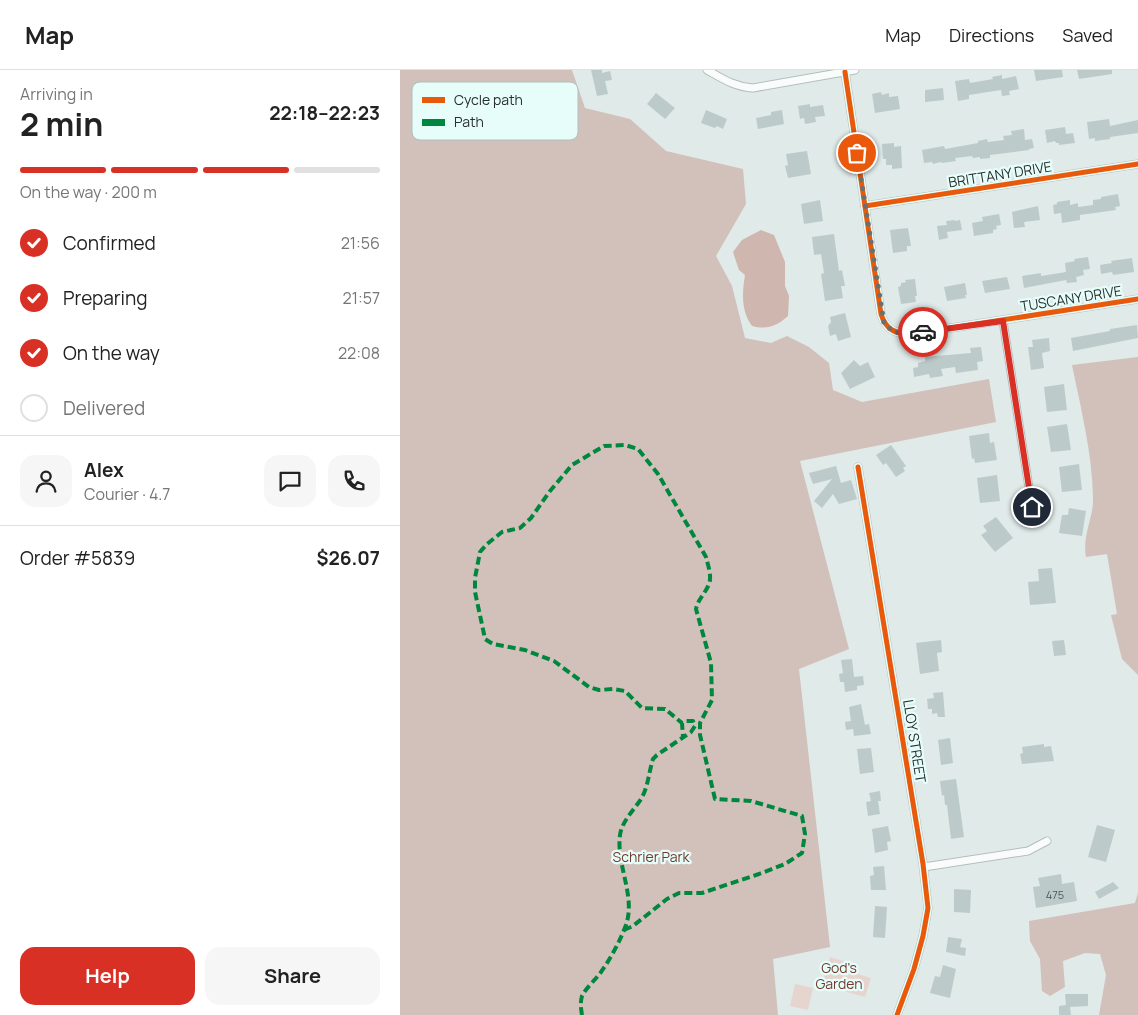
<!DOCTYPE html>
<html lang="en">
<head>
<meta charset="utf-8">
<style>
	:root { --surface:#fff; --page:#f6f6f6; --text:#222; --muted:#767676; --line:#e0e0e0; --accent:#d93025 }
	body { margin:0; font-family:Manrope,sans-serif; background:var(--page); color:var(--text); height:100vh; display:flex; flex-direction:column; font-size:19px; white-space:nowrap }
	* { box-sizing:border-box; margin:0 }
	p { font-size:16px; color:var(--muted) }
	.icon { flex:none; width:28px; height:28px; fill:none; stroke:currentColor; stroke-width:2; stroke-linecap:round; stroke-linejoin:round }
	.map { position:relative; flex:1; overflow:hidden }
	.panel { display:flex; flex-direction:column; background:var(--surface); width:400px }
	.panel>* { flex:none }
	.pin { position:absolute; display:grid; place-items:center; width:42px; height:42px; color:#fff; margin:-21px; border:2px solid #fff; border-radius:50%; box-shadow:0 1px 5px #0007 }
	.courier { position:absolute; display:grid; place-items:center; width:50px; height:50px; margin:-25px; border:4px solid #d93025; border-radius:50%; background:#fff; color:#222; box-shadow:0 1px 6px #0007 }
	.overview em { font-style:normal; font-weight:700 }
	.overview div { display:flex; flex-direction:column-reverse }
	.overview { display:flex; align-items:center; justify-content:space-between; height:85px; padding:0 20px }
	h1 { font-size:32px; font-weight:700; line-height:38px }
	.bar { display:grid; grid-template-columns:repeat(4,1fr); gap:8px 5px; align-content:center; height:60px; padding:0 20px }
	.bar i { height:6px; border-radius:4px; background:var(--line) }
	.bar .active { background:var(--accent) }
	.bar p { grid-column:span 4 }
	.line { display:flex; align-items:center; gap:12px; padding:0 20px; border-top:1px solid var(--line) }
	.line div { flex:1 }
	.round { display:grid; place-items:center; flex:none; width:52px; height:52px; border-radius:15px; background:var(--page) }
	ol { padding:0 20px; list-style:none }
	li { display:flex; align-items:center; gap:15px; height:55px }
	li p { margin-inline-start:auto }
	li .icon { padding:5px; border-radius:50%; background:var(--accent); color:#fff; stroke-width:4 }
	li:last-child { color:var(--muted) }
	li i { width:28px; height:28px; border:2px solid var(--line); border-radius:50% }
	.action { display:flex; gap:10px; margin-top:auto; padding:10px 20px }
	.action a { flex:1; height:58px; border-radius:15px; background:var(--accent); color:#fff; font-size:20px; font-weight:700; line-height:58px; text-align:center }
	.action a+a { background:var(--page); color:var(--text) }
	header { display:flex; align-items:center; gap:30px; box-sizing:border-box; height:70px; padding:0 25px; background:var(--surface); border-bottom:1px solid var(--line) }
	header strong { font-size:24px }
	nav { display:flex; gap:28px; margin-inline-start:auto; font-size:18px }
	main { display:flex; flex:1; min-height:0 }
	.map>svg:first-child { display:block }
</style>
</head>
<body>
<header>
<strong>Map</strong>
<nav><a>Map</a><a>Directions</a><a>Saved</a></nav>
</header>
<main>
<section class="panel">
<div class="overview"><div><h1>2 min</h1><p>Arriving in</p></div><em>22:18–22:23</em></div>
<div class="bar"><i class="active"></i><i class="active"></i><i class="active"></i><i></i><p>On the way · 200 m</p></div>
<ol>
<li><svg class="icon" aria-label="check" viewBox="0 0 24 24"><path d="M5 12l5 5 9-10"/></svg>Confirmed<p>21:56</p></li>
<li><svg class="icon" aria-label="check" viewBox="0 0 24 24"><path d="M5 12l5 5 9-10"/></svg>Preparing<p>21:57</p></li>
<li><svg class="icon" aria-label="check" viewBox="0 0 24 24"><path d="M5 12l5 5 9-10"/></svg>On the way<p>22:08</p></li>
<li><i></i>Delivered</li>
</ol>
<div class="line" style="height:90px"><a class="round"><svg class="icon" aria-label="person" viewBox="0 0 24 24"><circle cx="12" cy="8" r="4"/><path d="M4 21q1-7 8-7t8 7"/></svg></a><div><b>Alex</b><p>Courier · 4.7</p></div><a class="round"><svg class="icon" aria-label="chat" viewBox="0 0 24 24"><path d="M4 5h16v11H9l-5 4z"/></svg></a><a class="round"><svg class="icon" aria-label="phone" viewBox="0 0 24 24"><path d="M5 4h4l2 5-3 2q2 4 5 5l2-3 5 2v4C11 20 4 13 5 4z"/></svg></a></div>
<div class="line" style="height:65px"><div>Order #5839</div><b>$26.07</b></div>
<div class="action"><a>Help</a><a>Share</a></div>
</section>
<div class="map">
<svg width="738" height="945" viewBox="0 0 738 945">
	<rect width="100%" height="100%" fill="#dfeae9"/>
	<!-- green -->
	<g fill="#e6d5cf">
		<polygon points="430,887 456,895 454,903 471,908 465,927 422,915"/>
		<polygon points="395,914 413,918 408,940 390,936"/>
	</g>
	<!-- forest -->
	<g fill="#d2c0ba">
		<polygon points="0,0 172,0 185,38 230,49 266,81 343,99 346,134 316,186 332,216 345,268 371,273 387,266 409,277 429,293 433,320 462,332 589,309 596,352 400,391 449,579 399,599 430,877 373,889 378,945 0,945"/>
		<path d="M738,287V605L722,589L711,545L717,544L707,484L686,487C682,464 694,448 693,427C692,382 681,339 672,295Z"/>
		<polygon points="738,823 738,945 699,945 706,905 700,884 685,883 663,891 665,917 650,926 642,921 640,889 630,871 629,851 735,833"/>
	</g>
	<!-- water -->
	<path fill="#cfb6ae" d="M361,160L374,165L385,192V216L389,226L388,246C377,256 367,260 352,256C341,240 342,224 345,205L339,200L333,182L342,170Z"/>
	<!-- building -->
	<g fill="#bccbca">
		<polygon points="191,0 202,0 202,3 210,1 212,10 205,11 208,24 197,26"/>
		<polygon points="634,0 662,0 663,7 636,11"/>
		<polygon points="677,0 712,0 712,4 679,9"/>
		<polygon points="602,5 602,9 616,6 619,19 609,21 610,25 602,26 601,20 569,25 569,29 558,31 555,11 569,9 570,13 593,9 592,7"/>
		<polygon points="543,18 544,30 525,32 525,20"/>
		<polygon points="481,22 482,25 489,23 489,27 498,26 500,39 475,43 472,24"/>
		<polygon points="256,23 275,38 265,49 247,34"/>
		<polygon points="410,34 410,37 423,35 425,46 415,47 416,52 405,54 404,48 400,49 398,36"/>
		<polygon points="306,40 327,49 323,59 317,56 315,58 301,53"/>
		<polygon points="382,40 384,54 358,59 356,48 371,45 371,42"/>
		<polygon points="709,49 710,56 738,50 738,63 710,67 710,69 695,71 695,68 689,69 687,52"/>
		<polygon points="665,57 666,64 673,63 675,73 659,75 659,73 656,73 655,71 647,73 645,60"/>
		<polygon points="624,59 625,70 632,69 634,78 629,79 629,80 590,85 590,88 580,89 580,87 573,88 572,86 555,88 556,91 542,93 541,92 533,94 532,92 524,93 522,80 544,76 545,79 578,73 578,71 587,69 588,72 604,70 603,66 612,65 611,61"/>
		<polygon points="494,73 494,77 501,76 502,98 492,99 492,95 486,95 486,89 483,89 482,74"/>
		<polygon points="407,81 411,104 388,108 385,96 388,95 386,84"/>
		<polygon points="718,124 720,136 715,137 716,140 680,145 680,150 662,153 661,143 654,144 653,135 657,134 657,132 670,130 670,135 678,133 678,137 693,135 693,130 701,129 701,127"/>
		<polygon points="420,130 423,151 404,154 401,134"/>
		<polygon points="638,136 640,150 624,152 625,157 614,158 612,142"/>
		<polygon points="599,144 601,155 596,156 597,159 593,160 593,163 574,166 572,153 583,151 582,147"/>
		<polygon points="555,150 555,151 560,150 562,160 547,162 548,168 539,170 537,156 547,155 546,151"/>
		<polygon points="508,158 511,176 507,176 507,181 493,183 490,160"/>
		<polygon points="434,164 439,201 442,200 445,216 441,216 443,228 425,231 421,204 424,203 421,184 414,185 412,167"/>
		<polygon points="688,187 690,199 683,200 684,205 676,207 677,212 667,213 666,210 624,218 622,206 641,203 641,206 666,202 665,193 675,191 674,189"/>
		<polygon points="732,188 734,202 713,205 712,202 701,204 700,195 712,193 711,191"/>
		<polygon points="607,207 610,219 585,223 582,211"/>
		<polygon points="515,209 517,226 515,226 516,232 501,234 498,217 501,216 501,213 506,212 505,210"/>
		<polygon points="565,213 567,225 565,225 566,228 547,231 544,217"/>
		<polygon points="445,243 451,267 438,271 436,264 430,266 428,256 431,252 430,247"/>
		<polygon points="737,255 738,268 673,281 671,268 710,261 710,259"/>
		<polygon points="649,268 650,281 642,283 644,298 631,300 628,277 633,277 632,270"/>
		<polygon points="581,277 583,291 577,292 578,300 556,303 555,297 541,299 543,306 530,308 529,304 514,307 513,298 518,297 518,293 525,291 525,287 571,283 570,278"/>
		<polygon points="454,290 460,296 468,292 475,307 450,319 441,303"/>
		<polygon points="664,314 667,340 647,342 644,317"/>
		<polygon points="667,354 671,380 651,382 647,357"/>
		<polygon points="589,363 590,373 594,372 597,390 575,393 574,388 572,389 569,366"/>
		<polygon points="491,375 506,396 503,398 505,401 496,407 486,393 483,395 476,385"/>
		<polygon points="679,394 682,420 662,422 659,397"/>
		<polygon points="436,396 441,413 451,410 457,429 439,434 433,424 422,438 414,431 432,409 413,414 409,403"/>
		<polygon points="597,405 600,431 580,433 577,408"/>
		<polygon points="669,438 686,441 682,466 659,463 662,445 668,445"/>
		<polygon points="596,447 613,468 595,482 581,465 587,461 583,456"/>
		<polygon points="652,498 656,533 630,535 628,512 639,511 638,499"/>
		<polygon points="541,570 542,582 537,583 539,601 520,604 516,573"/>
		<polygon points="664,570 666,585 654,586 652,571"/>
		<polygon points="452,589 454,607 463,606 464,615 457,616 457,620 445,622 444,612 440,612 439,604 443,603 441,590"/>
		<polygon points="543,622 545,647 538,647 537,643 532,644 532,639 528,639 527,629 534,628 533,623"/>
		<polygon points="461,634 465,655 469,654 471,664 454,666 453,659 446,660 445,652 451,651 449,637"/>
		<polygon points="550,668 553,693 541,695 538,670"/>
		<polygon points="644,674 644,677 651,676 654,691 622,694 620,684 623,683 622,677"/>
		<polygon points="471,678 474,702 460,704 457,679"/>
		<polygon points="556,709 564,767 551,769 547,735 545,735 544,725 542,726 540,711"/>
		<polygon points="480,721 481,731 478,731 480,744 468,746 466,732 471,731 469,723"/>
		<polygon points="697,755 715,760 706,792 688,787"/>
		<polygon points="488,756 491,771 487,772 488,780 475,783 472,759"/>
		<polygon points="484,796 486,820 471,820 470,806 474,805 473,797"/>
		<polygon points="661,804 662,814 674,812 677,831 636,838 633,817 640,816 638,808"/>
		<polygon points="713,812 719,818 699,829 695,822"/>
		<polygon points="554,819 571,820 570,843 554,842"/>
		<polygon points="475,836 487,837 485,868 473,867"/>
		<polygon points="548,867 562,869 560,877 566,878 565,886 546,882"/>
		<polygon points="543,895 556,899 550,928 530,923 535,906 540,907"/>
		<polygon points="665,924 688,924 688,936 670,937 671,945 659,945 659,936 666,935"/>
	</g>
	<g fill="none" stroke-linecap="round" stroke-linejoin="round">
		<!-- street casing -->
		<g stroke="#b5bebd" stroke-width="9">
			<g id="street">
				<path d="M307,0C323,9 335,17 353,18L455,0"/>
				<path d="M445,2L481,244C486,260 495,264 512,264L738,229"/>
				<polyline points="465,136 738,94"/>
				<polyline points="603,251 632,437"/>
				<polyline points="458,397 523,794 528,838 523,866 514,899 497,945"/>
				<polyline points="524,797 628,781 647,771"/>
			</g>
		</g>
		<!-- street -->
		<use href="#street" stroke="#fafcfc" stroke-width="7"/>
		<!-- quiet -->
		<g stroke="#00873e" stroke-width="4" stroke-dasharray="8 4" stroke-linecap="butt">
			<path d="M224,860L233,856L267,829L279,823H302L359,804L385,794L402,783L405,764L402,746L351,731L315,729L300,665V653L312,630L311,593L296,539C298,529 305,524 309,514C312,506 308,495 306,487L258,404L238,379L225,375L204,376L172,395L150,421L131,448L120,458L102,462L87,474L80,482L75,508V522L84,564L85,569L93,574L125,580L154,591L189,617L199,620L213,619L225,621L242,638L265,639L282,653"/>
			<path d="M182,945C181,939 180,933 182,926C186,918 195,910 201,902C211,888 220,871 226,855C236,826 216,795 220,765C222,751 234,740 241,729C248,718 249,701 253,689L257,685L291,662L295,656L293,651H286L282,653L283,667"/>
		</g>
		<!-- cycleway casing -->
		<g stroke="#e7fdfa" stroke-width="8">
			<g id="cycleway">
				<path d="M445,2L481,244C486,260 495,264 512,264L738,229"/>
				<polyline points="465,136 738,94"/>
				<polyline points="458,397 523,794 528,838 523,866 514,899 497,945"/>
			</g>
		</g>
		<!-- cycleway -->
		<use href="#cycleway" stroke="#e8590c" stroke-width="5"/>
	</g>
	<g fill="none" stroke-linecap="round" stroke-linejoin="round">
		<!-- done -->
		<path stroke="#687170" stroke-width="5" stroke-dasharray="0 9" d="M457,83L484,253C495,266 507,265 523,262"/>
		<!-- route -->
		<polyline stroke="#d93025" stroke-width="6" points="523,262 603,251 632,437"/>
	</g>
	<g text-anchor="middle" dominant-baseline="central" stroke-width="4.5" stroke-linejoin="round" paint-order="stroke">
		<!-- number labels -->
		<g font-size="11" fill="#4d5756">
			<text x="655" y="824">475</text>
		</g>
		<!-- street labels -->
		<g font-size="14" fill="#28302f" stroke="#e7fdfa">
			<text transform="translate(600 104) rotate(-9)">BRITTANY DRIVE</text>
			<text transform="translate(671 228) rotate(-9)">TUSCANY DRIVE</text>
			<text transform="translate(515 671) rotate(81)">LLOY STREET</text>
		</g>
		<!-- park labels -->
		<g font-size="14" fill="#733a2e" stroke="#e7fdfa">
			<text x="251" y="786">Schrier Park</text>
			<text x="439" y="897">God's<tspan x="439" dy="16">Garden</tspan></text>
		</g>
	</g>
	<!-- legend -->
	<rect x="12" y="12" width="166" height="58" rx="8" fill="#e7fdfa" stroke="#aec0bd" stroke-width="1"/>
	<rect x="22" y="27" width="23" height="6" fill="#e8590c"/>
	<rect x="22" y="49" width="23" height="7" fill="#00873e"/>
	<g font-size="14" fill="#28302f">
		<text x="54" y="35">Cycle path</text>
		<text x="54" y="57">Path</text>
	</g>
</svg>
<div class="pin" style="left:457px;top:83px;background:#ea580c"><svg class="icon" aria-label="bag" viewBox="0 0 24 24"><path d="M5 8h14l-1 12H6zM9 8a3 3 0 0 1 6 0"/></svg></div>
<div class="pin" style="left:632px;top:437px;background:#1f2937"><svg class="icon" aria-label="home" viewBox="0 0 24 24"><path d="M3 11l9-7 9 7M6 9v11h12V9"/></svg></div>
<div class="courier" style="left:523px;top:262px"><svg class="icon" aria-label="car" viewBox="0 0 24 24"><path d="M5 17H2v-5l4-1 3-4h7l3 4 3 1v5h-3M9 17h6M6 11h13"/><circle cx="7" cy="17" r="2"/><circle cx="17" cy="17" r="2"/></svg></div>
</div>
</main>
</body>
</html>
